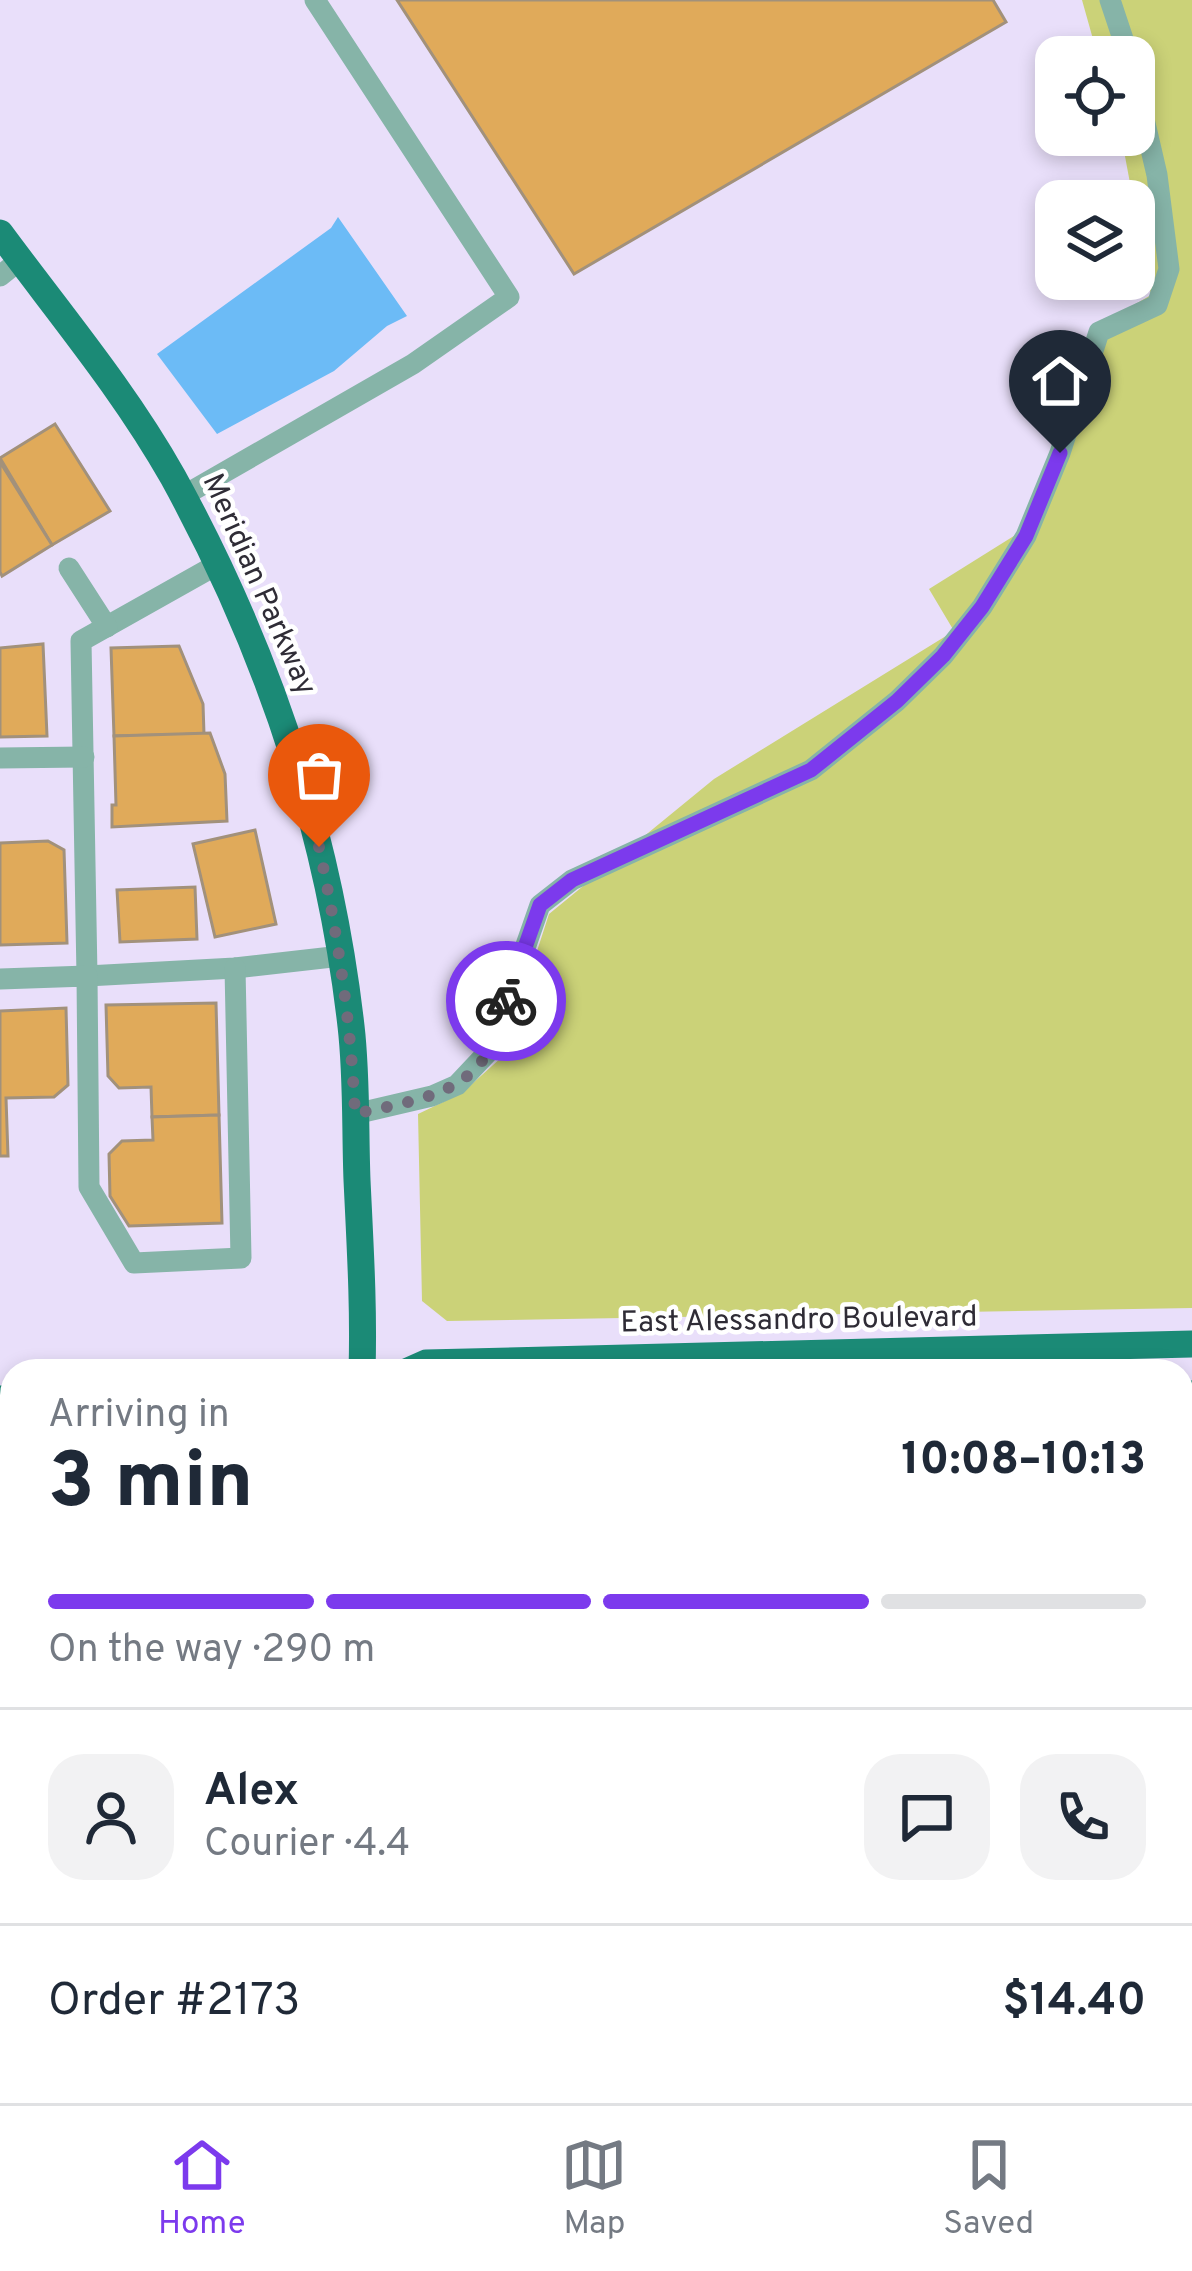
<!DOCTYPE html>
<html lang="en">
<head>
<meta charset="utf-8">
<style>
	:root { --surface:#fff; --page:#f2f2f3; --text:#1f2937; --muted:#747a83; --line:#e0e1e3; --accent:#7c3aed }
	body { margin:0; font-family:Overpass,sans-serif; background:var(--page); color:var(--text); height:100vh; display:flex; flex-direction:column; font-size:45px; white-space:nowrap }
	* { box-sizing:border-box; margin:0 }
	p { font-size:39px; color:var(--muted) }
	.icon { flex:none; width:66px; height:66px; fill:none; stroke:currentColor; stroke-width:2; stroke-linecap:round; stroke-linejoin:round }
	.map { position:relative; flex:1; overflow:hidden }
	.sheet { position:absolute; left:0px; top:1359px; width:1194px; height:744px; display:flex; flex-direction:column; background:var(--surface); border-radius:36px 36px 0 0; box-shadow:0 6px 18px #0003 }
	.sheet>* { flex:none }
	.tools { position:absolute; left:1035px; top:36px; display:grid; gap:24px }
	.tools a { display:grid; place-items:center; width:120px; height:120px; border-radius:24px; background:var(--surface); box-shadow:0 6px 18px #0003; font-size:60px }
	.pin { position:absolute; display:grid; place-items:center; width:102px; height:102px; color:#fff; margin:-123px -51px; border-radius:50% 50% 50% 0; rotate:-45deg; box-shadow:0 0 12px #0007 }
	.pin .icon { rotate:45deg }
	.courier { position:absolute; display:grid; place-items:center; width:120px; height:120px; margin:-60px; border:9px solid #7c3aed; border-radius:50%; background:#fff; color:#222; box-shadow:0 3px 15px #0007 }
	.headline em { font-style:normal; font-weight:800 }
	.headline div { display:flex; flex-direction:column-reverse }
	.headline { display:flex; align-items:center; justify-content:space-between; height:204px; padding:0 48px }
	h1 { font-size:78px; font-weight:800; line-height:90px }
	.bar { display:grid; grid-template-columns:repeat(4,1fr); gap:18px 12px; align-content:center; height:144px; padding:0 48px }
	.bar i { height:15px; border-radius:9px; background:var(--line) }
	.bar .active { background:var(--accent) }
	.bar p { grid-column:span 4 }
	.line { display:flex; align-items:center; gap:30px; padding:0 48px; border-top:3px solid var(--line) }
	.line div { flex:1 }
	.round { display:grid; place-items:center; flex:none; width:126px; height:126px; border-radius:36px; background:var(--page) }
	.tab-bar { display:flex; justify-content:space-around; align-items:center; height:168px; border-top:3px solid var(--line); background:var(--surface); font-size:33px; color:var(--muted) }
	.tab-bar a { display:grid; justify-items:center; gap:6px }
	.tab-bar .active { color:var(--accent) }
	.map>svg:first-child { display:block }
</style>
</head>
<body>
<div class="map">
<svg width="1192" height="2103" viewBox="0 0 1192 2103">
	<rect width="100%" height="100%" fill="#e9dffa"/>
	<!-- green -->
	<polygon fill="#cbd278" points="1082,0 1192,0 1192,1308 447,1321 422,1301 418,1114 462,1093 503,1056 549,914 714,779 954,631 929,589 1017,534 1055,442 1091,330 1151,295 1121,135 1134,135 1134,57 1098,57"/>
	<!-- water -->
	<polygon fill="#6cbbf6" points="338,217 407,316 387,326 334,371 217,434 157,354 331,228"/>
	<!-- building -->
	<g fill="#e0aa5a" stroke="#a2917b" stroke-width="3">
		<polygon points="397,0 993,0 1006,22 574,274"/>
		<polygon points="55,424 110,511 52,545 0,458"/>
		<polygon points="0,462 52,545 2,576 0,572"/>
		<polygon points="43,644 47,736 0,737 0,648"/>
		<polygon points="179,646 203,704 204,734 114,736 111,648"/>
		<polygon points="210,733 225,774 227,821 112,827 112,805 116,805 114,736"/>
		<polygon points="255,830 276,924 215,937 193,844"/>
		<polygon points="48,841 64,850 67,943 0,945 0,843"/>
		<polygon points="195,887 197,939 120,942 117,890"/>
		<polygon points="216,1003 219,1115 152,1117 151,1087 119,1088 108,1076 106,1005"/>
		<polygon points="66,1008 68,1085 54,1097 6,1098 8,1156 0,1156 0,1011"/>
		<polygon points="219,1115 222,1223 129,1226 110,1196 109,1154 122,1141 153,1140 152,1117"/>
		<rect x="0" y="1579" width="12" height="200"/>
		<polygon points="1192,1802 1192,2011 1182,2012 1182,1803"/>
		<rect x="0" y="1893" width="12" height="162"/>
	</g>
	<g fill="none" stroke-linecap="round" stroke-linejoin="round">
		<!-- minor -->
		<g stroke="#86b4a8" stroke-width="21">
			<polyline points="1110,0 1129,57"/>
			<polyline points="0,276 20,260"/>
			<polyline points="183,496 413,364 509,297 315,0"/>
			<polyline points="218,564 81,641 87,976 235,968 341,956"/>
			<polyline points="69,568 107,627"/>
			<polyline points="0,758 84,757"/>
			<polyline points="0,979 87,976 89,1187 134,1263 241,1258 235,968"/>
			<polyline points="355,1114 432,1096 457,1085 489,1051 540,905 572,880 811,770 897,701 943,656 982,607 1026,536 1060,453 1099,332 1157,305 1169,269 1157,175 1134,76"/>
			<polyline points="1182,1473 1192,1473"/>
			<polyline points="1182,1592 1192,1601"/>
			<polyline points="1182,1644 1192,1635"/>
			<polyline points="1182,1731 1192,1731"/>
			<polyline points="1182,2071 1192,2070"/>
			<polyline points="884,2091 885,2103"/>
		</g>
		<!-- major -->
		<g stroke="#1b8a76" stroke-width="27">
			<path d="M0,233C59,313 124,390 173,477C267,648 329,832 351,1026C357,1077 355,1129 357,1180C360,1244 364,1307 362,1371"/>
			<polyline points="408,1371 426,1363 1192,1344"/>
			<polyline points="1182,1394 1192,1394"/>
			<polyline points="0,1399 12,1399"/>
			<polyline points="371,2091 371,2103"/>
			<polyline points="416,2091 416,2103"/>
		</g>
	</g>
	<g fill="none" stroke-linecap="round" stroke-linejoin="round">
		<!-- done -->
		<path stroke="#706b7b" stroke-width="12" stroke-dasharray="0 21.6" d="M319,847C338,936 351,1023 355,1114C403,1102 465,1098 490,1048C497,1034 501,1016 506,1001"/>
		<!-- route -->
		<polyline stroke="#7c3aed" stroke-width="15" points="506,1001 540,905 572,880 811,770 897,701 943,656 982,607 1026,536 1060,453"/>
	</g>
	<g text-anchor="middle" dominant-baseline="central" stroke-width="9" stroke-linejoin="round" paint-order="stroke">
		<!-- street labels -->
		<g font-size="30" fill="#2f2c36" stroke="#fff">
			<text transform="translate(258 585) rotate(66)">Meridian Parkway</text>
			<text transform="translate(799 1321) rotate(-1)">East Alessandro Boulevard</text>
		</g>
	</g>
</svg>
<div class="tools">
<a><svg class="icon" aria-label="locate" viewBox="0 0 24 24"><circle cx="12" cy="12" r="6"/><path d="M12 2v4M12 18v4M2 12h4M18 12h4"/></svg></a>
<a><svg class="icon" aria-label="layers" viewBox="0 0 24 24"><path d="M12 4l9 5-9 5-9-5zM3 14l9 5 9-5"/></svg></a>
</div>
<div class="pin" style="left:319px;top:847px;background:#ea580c"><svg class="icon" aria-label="bag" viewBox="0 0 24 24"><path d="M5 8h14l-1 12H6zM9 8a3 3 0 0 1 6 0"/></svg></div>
<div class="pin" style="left:1060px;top:453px;background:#1f2937"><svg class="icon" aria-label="home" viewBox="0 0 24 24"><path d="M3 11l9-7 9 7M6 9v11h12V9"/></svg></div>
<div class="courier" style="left:506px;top:1001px"><svg class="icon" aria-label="bike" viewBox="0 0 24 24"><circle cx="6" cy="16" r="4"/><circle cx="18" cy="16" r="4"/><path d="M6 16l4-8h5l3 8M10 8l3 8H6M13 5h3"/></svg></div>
<section class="sheet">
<div class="headline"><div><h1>3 min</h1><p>Arriving in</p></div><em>10:08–10:13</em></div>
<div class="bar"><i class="active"></i><i class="active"></i><i class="active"></i><i></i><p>On the way · 290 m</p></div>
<div class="line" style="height:216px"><a class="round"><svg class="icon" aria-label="person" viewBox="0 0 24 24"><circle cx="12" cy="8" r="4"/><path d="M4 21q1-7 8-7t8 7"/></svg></a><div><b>Alex</b><p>Courier · 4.4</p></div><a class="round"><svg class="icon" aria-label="chat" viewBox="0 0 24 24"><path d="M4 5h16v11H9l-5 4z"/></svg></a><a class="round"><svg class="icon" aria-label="phone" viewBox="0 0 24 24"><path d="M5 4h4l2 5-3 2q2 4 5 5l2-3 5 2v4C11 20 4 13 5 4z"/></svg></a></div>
<div class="line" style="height:156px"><div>Order #2173</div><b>$14.40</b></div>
</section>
</div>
<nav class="tab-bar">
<a class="active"><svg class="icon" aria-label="home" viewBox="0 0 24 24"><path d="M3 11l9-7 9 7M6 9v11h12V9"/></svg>Home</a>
<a><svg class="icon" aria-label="map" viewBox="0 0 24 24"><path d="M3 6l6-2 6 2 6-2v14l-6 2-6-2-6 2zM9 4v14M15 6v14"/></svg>Map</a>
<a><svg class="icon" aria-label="saved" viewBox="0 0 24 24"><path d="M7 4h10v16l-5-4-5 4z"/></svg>Saved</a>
</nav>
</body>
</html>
